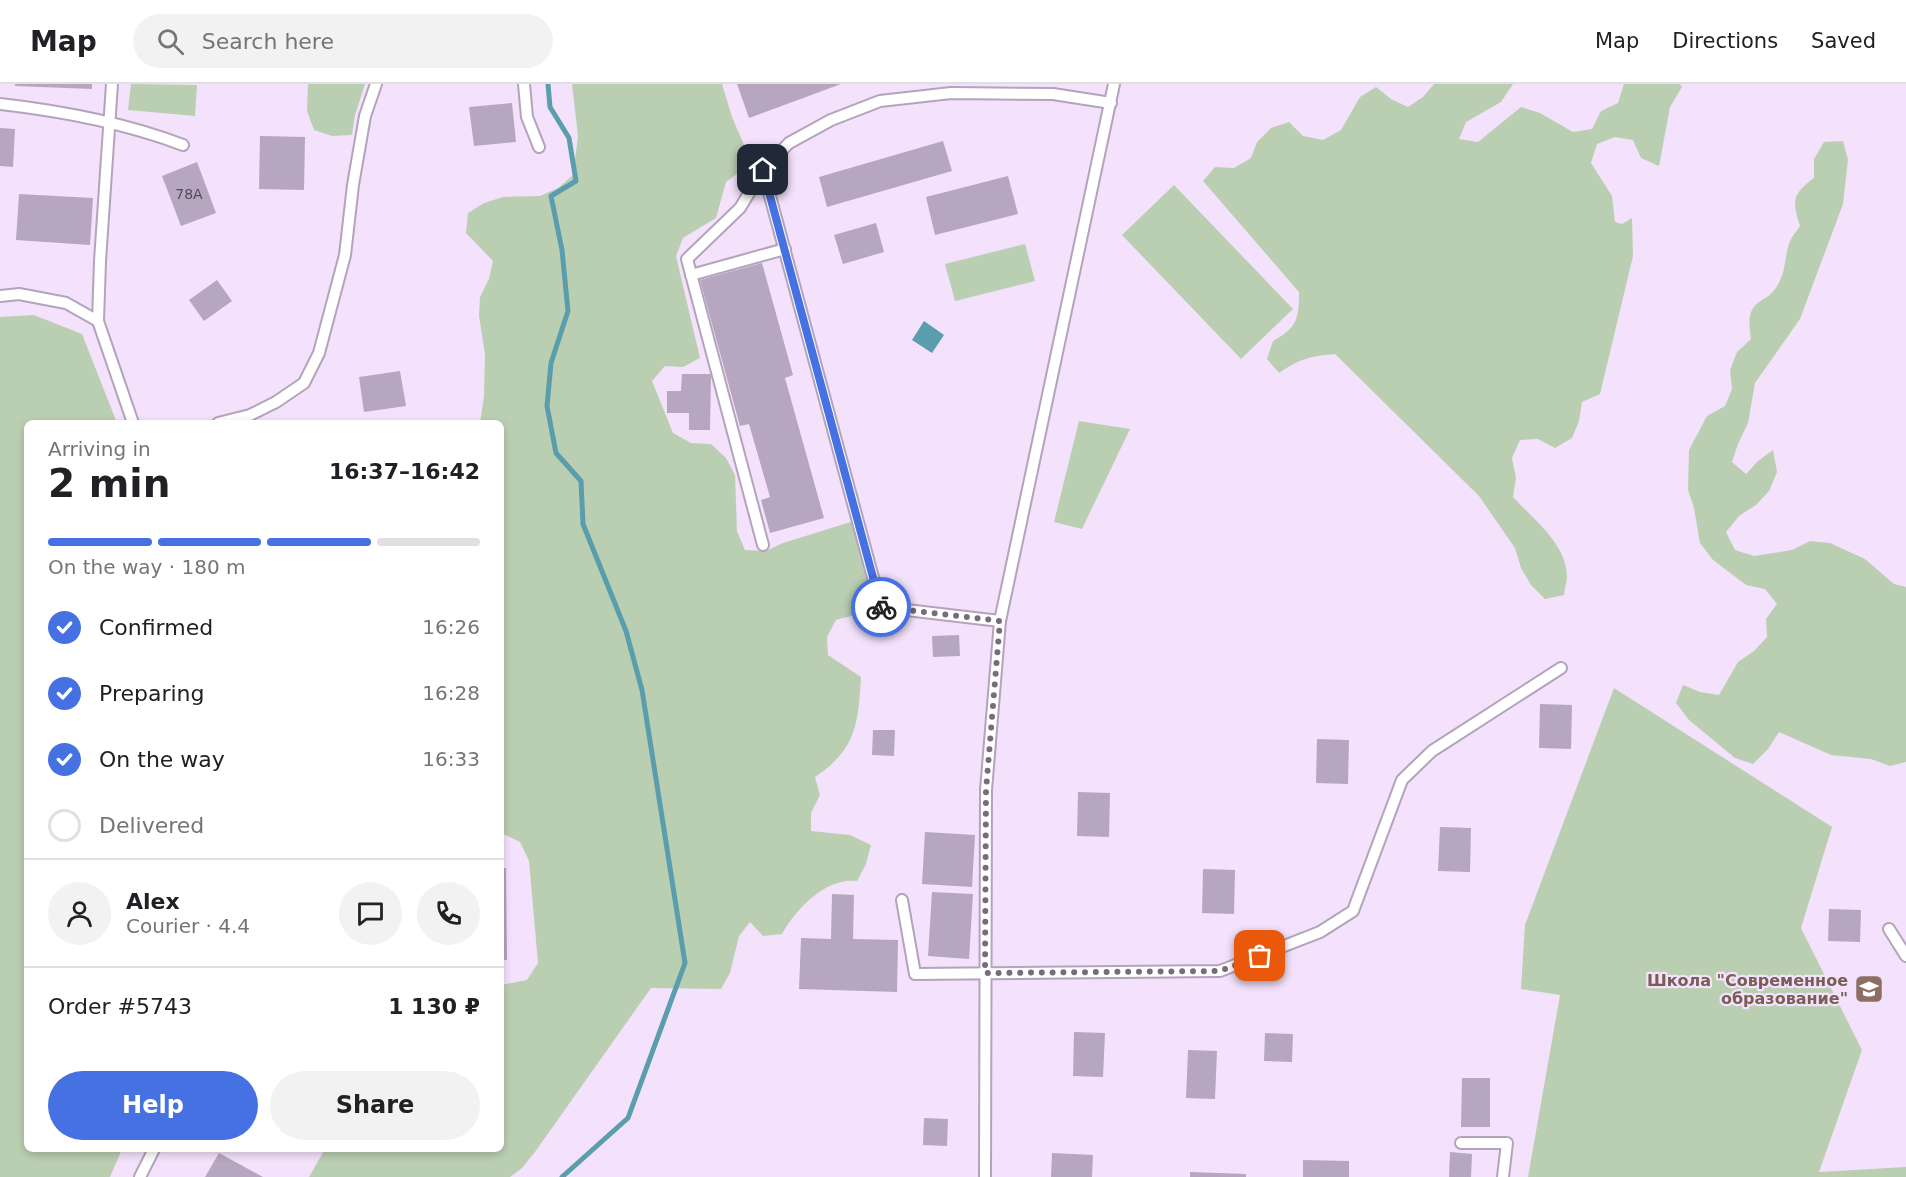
<!DOCTYPE html>
<html lang="en">
<head>
<meta charset="utf-8">
<style>
	:root { --surface:#fff; --page:#f2f2f2; --text:#202124; --muted:#757577; --line:#e0e0e0; --accent:#4671e3 }
	body { margin:0; font-family:"DejaVu Sans",sans-serif; background:var(--page); color:var(--text); height:100vh; display:flex; flex-direction:column; font-size:22px; white-space:nowrap }
	* { box-sizing:border-box; margin:0 }
	p { font-size:20px; color:var(--muted) }
	.icon { flex:none; width:33px; height:33px; fill:none; stroke:currentColor; stroke-width:2; stroke-linecap:round; stroke-linejoin:round }
	.map { position:relative; flex:1; overflow:hidden }
	.drawer { position:absolute; left:24px; top:336px; width:480px; height:732px; display:flex; flex-direction:column; background:var(--surface); border-radius:9px; box-shadow:0 3px 9px #0003 }
	.drawer>* { flex:none }
	.pin { position:absolute; display:grid; place-items:center; width:51px; height:51px; color:#fff; margin:-26px; border-radius:12px; box-shadow:0 3px 9px #0006 }
	.courier { position:absolute; display:grid; place-items:center; width:60px; height:60px; margin:-30px; border:4px solid #4671e3; border-radius:50%; background:#fff; color:#222; box-shadow:0 2px 8px #0007 }
	.summary em { font-style:normal; font-weight:700 }
	.summary div { display:flex; flex-direction:column-reverse }
	.summary { display:flex; align-items:center; justify-content:space-between; height:102px; padding:0 24px }
	h1 { font-size:39px; font-weight:700; line-height:45px }
	.bar { display:grid; grid-template-columns:repeat(4,1fr); gap:9px 6px; align-content:center; height:72px; padding:0 24px }
	.bar i { height:8px; border-radius:4px; background:var(--line) }
	.bar .active { background:var(--accent) }
	.bar p { grid-column:span 4 }
	.line { display:flex; align-items:center; gap:15px; padding:0 24px; border-top:2px solid var(--line) }
	.line div { flex:1 }
	.round { display:grid; place-items:center; flex:none; width:63px; height:63px; border-radius:32px; background:var(--page) }
	ol { padding:0 24px; list-style:none }
	li { display:flex; align-items:center; gap:18px; height:66px }
	li p { margin-inline-start:auto }
	li .icon { padding:6px; border-radius:50%; background:var(--accent); color:#fff; stroke-width:4 }
	li:last-child { color:var(--muted) }
	li i { width:33px; height:33px; border:3px solid var(--line); border-radius:50% }
	.cta { display:flex; gap:12px; margin-top:auto; padding:12px 24px }
	.cta a { flex:1; height:69px; border-radius:36px; background:var(--accent); color:#fff; font-size:24px; font-weight:700; line-height:69px; text-align:center }
	.cta a+a { background:var(--page); color:var(--text) }
	header { display:flex; align-items:center; gap:36px; box-sizing:border-box; height:84px; padding:0 30px; background:var(--surface); border-bottom:2px solid var(--line) }
	header strong { font-size:28px }
	nav { display:flex; gap:33px; margin-inline-start:auto; font-size:21px }
	.search { width:420px; height:54px; background:var(--page); display:flex; align-items:center; gap:15px; box-sizing:border-box; padding:0 21px; border-radius:33px; color:var(--muted); font-size:22px }
	.map>svg:first-child { display:block }
</style>
</head>
<body>
<header>
<strong>Map</strong>
<div class="search"><svg class="icon" aria-label="search" viewBox="0 0 24 24"><circle cx="10" cy="10" r="6"/><path d="M15 15l6 6"/></svg>Search here</div>
<nav><a>Map</a><a>Directions</a><a>Saved</a></nav>
</header>
<div class="map">
<svg width="1906" height="1093" viewBox="0 0 1906 1093">
	<rect width="100%" height="100%" fill="#f4e2fc"/>
	<!-- green -->
	<g fill="#bacfb1">
		<polygon points="131,0 197,1 195,32 128,26"/>
		<polygon points="308,0 365,0 355,31 352,51 332,52 314,46 307,27"/>
		<path d="M572,0H722L732,33L748,70L741,87L726,98L716,134L683,154L676,172L700,274L683,283L665,282L652,297L673,349L691,359L711,360L726,374L735,391L737,447L745,466L766,467L783,459L854,437C860,462 884,513 854,531C850,533 841,534 836,536L827,553L828,571L861,593C858,639 857,665 815,693L820,711L811,729V747L850,751L871,761L866,780L857,797C825,794 797,824 782,850L763,852L750,838L739,852L730,889L721,905L651,904L535,1068L522,1084L510,1093H309L325,1065H501V901L527,896L538,879L529,777L520,758L501,749V339H480L484,312L485,270L479,232L480,213L489,195L493,177L466,149L468,129L484,119L503,113L540,112L558,104L573,91L578,52Z"/>
		<path d="M1434,0H1513L1501,18L1466,38L1459,55L1478,58L1521,23L1540,29L1573,48L1592,45L1601,27L1618,19L1624,0H1680L1682,3L1670,23L1659,82L1641,74L1633,56L1615,53L1597,60L1591,79L1612,112L1615,138L1622,140L1632,134L1633,172L1600,310L1582,318L1579,337L1572,354L1555,364L1538,355L1520,356L1512,374L1516,394L1513,413C1533,435 1567,460 1567,493C1567,499 1564,505 1564,511L1545,515L1531,501L1521,484L1515,464L1479,412L1335,270C1311,272 1299,275 1279,289L1267,275L1273,257C1297,243 1299,236 1299,208L1203,97L1215,83L1234,84L1251,74L1257,58L1271,44L1289,38L1303,52L1323,56L1341,46L1360,13L1376,3L1391,15L1408,23L1423,13Z"/>
		<path d="M1843,57L1848,76L1843,120L1800,235L1755,299L1748,339L1738,360L1732,378L1746,390L1758,377L1773,366L1777,388L1769,407L1756,421L1739,432L1726,448L1735,466L1754,472L1792,466L1810,457L1830,459L1865,475L1894,500L1906,503V678L1890,682L1871,675L1831,671L1779,648L1768,665L1753,680L1735,674L1689,636L1676,619L1683,601L1700,608L1719,611L1738,578L1754,567L1767,553L1766,535L1777,520L1765,505L1746,501L1713,476L1700,459L1694,424L1688,406L1689,366L1707,332L1725,322L1732,305L1730,286L1737,268L1751,255C1743,207 1769,226 1781,194C1786,183 1785,169 1790,157C1792,152 1797,147 1800,142C1792,117 1792,110 1814,94V75L1824,58Z"/>
		<polygon points="1174,101 1293,225 1241,275 1122,151"/>
		<polygon points="1025,160 1035,197 955,217 945,180"/>
		<polygon points="34,231 82,250 117,339 27,339 27,1065 122,1065 110,1093 0,1093 0,233"/>
		<polygon points="1079,337 1130,345 1082,445 1054,438"/>
		<polygon points="1614,604 1832,743 1801,844 1862,966 1819,1088 1906,1083 1906,1093 1528,1093 1560,911 1521,905 1525,841"/>
	</g>
	<!-- water -->
	<polygon fill="#5a9ead" points="924,237 944,251 932,269 912,256"/>
	<g fill="none" stroke-linecap="round" stroke-linejoin="round">
		<!-- stream -->
		<polyline stroke="#5a9ead" stroke-width="5" points="548,0 550,23 569,54 576,97 551,112 562,166 568,227 551,279 547,322 556,369 581,397 583,440 626,547 642,606 685,879 628,1034 562,1093"/>
	</g>
	<!-- building -->
	<g fill="#b7a6bf">
		<polygon points="15,0 92,0 92,5 15,2"/>
		<polygon points="737,0 841,0 749,34"/>
		<polygon points="512,19 516,58 474,62 469,23"/>
		<polygon points="0,44 15,45 13,83 0,82"/>
		<polygon points="260,52 305,53 304,106 259,105"/>
		<polygon points="943,57 952,87 827,123 819,93"/>
		<polygon points="197,78 216,129 181,142 162,92"/>
		<polygon points="1008,92 1018,130 935,151 926,113"/>
		<polygon points="19,110 93,114 90,161 16,156"/>
		<polygon points="876,139 884,168 843,180 834,151"/>
		<polygon points="762,179 793,291 785,294 824,434 770,449 761,416 770,413 749,340 740,342 700,196"/>
		<polygon points="217,196 232,217 204,237 189,216"/>
		<polygon points="400,287 406,322 364,328 359,293"/>
		<polygon points="682,290 711,290 710,346 689,346 689,329 667,329 667,307 681,307"/>
		<polygon points="959,551 960,572 933,573 932,552"/>
		<polygon points="1540,620 1572,621 1571,665 1539,664"/>
		<polygon points="873,646 895,646 894,672 872,671"/>
		<polygon points="1317,655 1349,656 1348,700 1316,699"/>
		<polygon points="1078,708 1110,709 1109,753 1077,752"/>
		<polygon points="1440,743 1471,744 1470,788 1438,787"/>
		<polygon points="925,748 975,751 972,803 922,800"/>
		<polygon points="501,784 506,784 507,876 501,876"/>
		<polygon points="1203,785 1235,786 1234,830 1202,829"/>
		<polygon points="932,808 973,810 969,875 928,872"/>
		<polygon points="832,810 854,811 853,855 898,856 897,908 799,905 801,854 831,855"/>
		<polygon points="1829,825 1861,826 1860,858 1828,857"/>
		<polygon points="1074,948 1105,949 1103,993 1073,992"/>
		<polygon points="1265,949 1293,950 1292,978 1264,977"/>
		<polygon points="1188,966 1217,967 1215,1015 1186,1014"/>
		<polygon points="1462,994 1490,994 1490,1043 1461,1043"/>
		<polygon points="924,1034 948,1035 947,1062 923,1061"/>
		<polygon points="1450,1068 1472,1070 1471,1093 1449,1093"/>
		<polygon points="219,1069 263,1093 205,1093"/>
		<polygon points="1052,1069 1093,1071 1092,1093 1051,1093"/>
		<polygon points="1303,1076 1349,1077 1349,1093 1303,1093"/>
		<polygon points="1190,1088 1246,1090 1246,1093 1190,1093"/>
	</g>
	<g fill="none" stroke-linecap="round" stroke-linejoin="round">
		<!-- lane casing -->
		<g stroke="#b3a3bb" stroke-width="14">
			<g id="lane">
				<polyline points="524,0 527,33 539,63"/>
				<path d="M0,20C62,27 125,39 183,61"/>
				<polyline points="763,86 740,124 687,175 763,461"/>
				<polyline points="691,191 785,165"/>
				<polyline points="0,212 19,210 66,219 98,237 133,339"/>
				<polyline points="98,237 100,177 112,0"/>
				<polyline points="218,339 250,331 276,318 304,299 319,269 345,171 353,101 365,32 376,0"/>
				<polyline points="1000,537 881,523 763,86 789,59 831,36 880,17 951,9 1053,10 1111,19"/>
				<polyline points="902,816 915,890 1220,887 1320,848 1353,827 1402,696 1432,667 1561,584"/>
				<polyline points="1889,845 1906,872"/>
				<polyline points="1461,1059 1507,1059 1503,1093"/>
				<polyline points="140,1093 154,1065"/>
				<polyline points="985,1093 986,706 1000,537 1114,0"/>
			</g>
		</g>
		<!-- lane -->
		<use href="#lane" stroke="#fff" stroke-width="10"/>
	</g>
	<g fill="none" stroke-linecap="round" stroke-linejoin="round">
		<!-- done -->
		<polyline stroke="#776c7b" stroke-width="6" stroke-dasharray="0 10.8" points="881,523 1000,537 986,706 985,889 1220,887 1260,872"/>
		<!-- route -->
		<polyline stroke="#4671e3" stroke-width="8" points="763,86 881,523"/>
	</g>
	<!-- icons -->
	<defs>
		<g id="school-square" transform="scale(1.5)"><rect x="-9" y="-9" width="18" height="18" rx="4" fill="#8d6e63" stroke="#f4e2fc"/><path d="M0-5L7-2L0 1L-7-2ZM-4 1L0 2.5L4 1V4Q0 6-4 4Z" fill="#fff"/></g>
	</defs>
	<g fill-rule="evenodd">
		<use href="#school-square" x="1869" y="905"/>
	</g>
	<g text-anchor="middle" dominant-baseline="central" stroke-width="4.5" stroke-linejoin="round" paint-order="stroke">
		<!-- number labels -->
		<g font-size="14" fill="#544a58">
			<text x="189" y="110">78А</text>
		</g>
		<!-- education labels -->
		<g font-size="16" font-weight="bold" fill="#785e54" stroke="#f4e2fc" text-anchor="end">
			<text x="1848" y="896">Школа "Современное<tspan x="1848" dy="18">образование"</tspan></text>
		</g>
	</g>
</svg>
<div class="pin" style="left:1260px;top:872px;background:#ea580c"><svg class="icon" aria-label="bag" viewBox="0 0 24 24"><path d="M5 8h14l-1 12H6zM9 8a3 3 0 0 1 6 0"/></svg></div>
<div class="pin" style="left:763px;top:86px;background:#1f2937"><svg class="icon" aria-label="home" viewBox="0 0 24 24"><path d="M3 11l9-7 9 7M6 9v11h12V9"/></svg></div>
<div class="courier" style="left:881px;top:523px"><svg class="icon" aria-label="bike" viewBox="0 0 24 24"><circle cx="6" cy="16" r="4"/><circle cx="18" cy="16" r="4"/><path d="M6 16l4-8h5l3 8M10 8l3 8H6M13 5h3"/></svg></div>
<section class="drawer">
<div class="summary"><div><h1>2 min</h1><p>Arriving in</p></div><em>16:37–16:42</em></div>
<div class="bar"><i class="active"></i><i class="active"></i><i class="active"></i><i></i><p>On the way · 180 m</p></div>
<ol>
<li><svg class="icon" aria-label="check" viewBox="0 0 24 24"><path d="M5 12l5 5 9-10"/></svg>Confirmed<p>16:26</p></li>
<li><svg class="icon" aria-label="check" viewBox="0 0 24 24"><path d="M5 12l5 5 9-10"/></svg>Preparing<p>16:28</p></li>
<li><svg class="icon" aria-label="check" viewBox="0 0 24 24"><path d="M5 12l5 5 9-10"/></svg>On the way<p>16:33</p></li>
<li><i></i>Delivered</li>
</ol>
<div class="line" style="height:108px"><a class="round"><svg class="icon" aria-label="person" viewBox="0 0 24 24"><circle cx="12" cy="8" r="4"/><path d="M4 21q1-7 8-7t8 7"/></svg></a><div><b>Alex</b><p>Courier · 4.4</p></div><a class="round"><svg class="icon" aria-label="chat" viewBox="0 0 24 24"><path d="M4 5h16v11H9l-5 4z"/></svg></a><a class="round"><svg class="icon" aria-label="phone" viewBox="0 0 24 24"><path d="M5 4h4l2 5-3 2q2 4 5 5l2-3 5 2v4C11 20 4 13 5 4z"/></svg></a></div>
<div class="line" style="height:78px"><div>Order #5743</div><b>1 130 ₽</b></div>
<div class="cta"><a>Help</a><a>Share</a></div>
</section>
</div>
</body>
</html>
